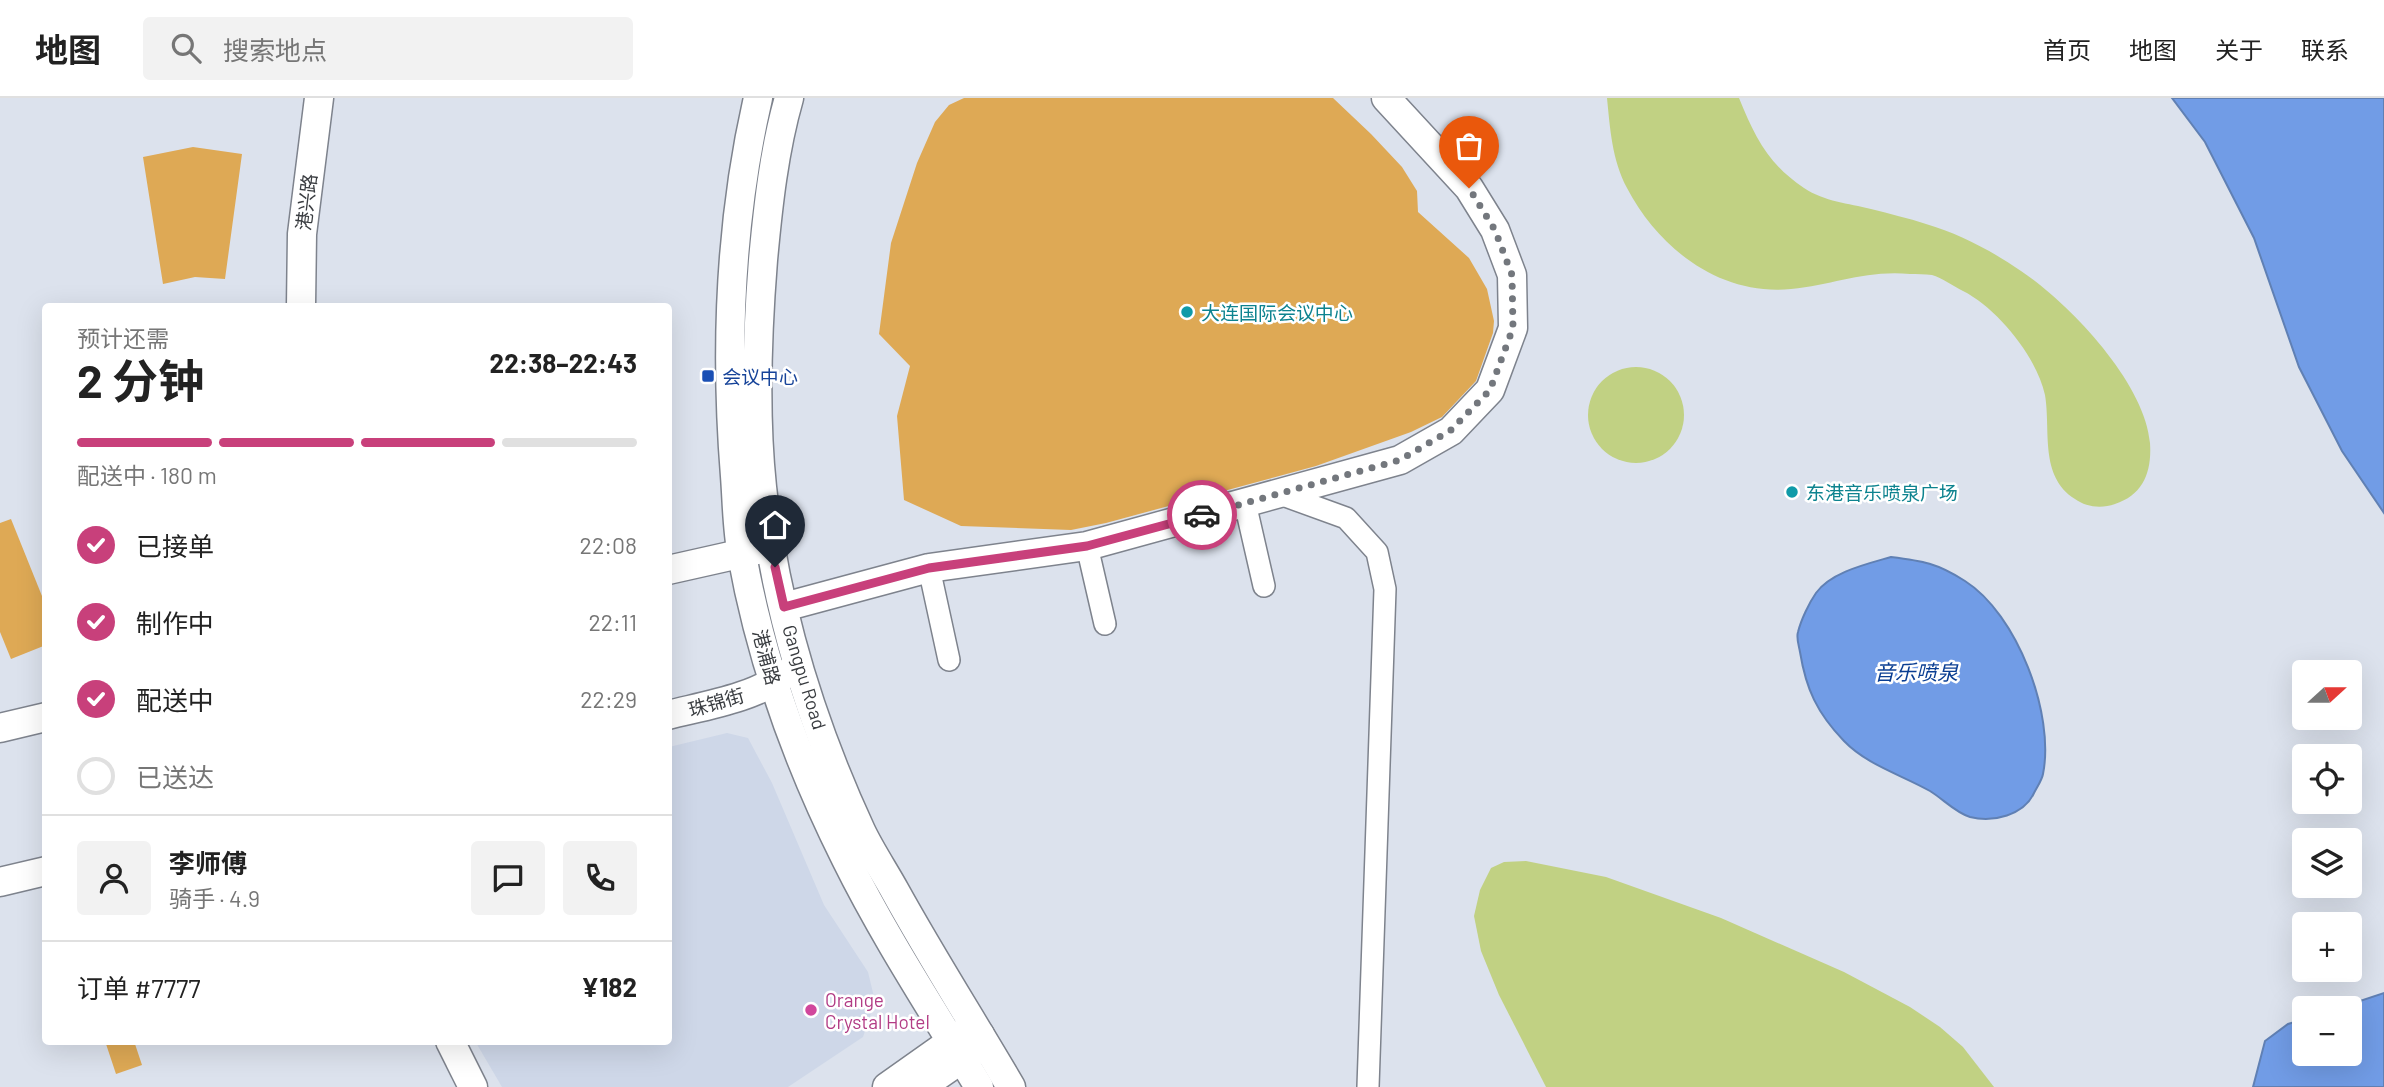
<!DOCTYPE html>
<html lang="zh">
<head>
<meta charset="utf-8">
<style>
	:root { --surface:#fff; --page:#f2f2f2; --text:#222; --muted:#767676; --line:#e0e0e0; --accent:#c8407b }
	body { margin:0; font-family:Barlow,"Noto Sans SC",sans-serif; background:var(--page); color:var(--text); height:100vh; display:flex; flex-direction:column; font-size:26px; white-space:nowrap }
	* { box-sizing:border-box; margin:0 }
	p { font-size:23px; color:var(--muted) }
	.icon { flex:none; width:38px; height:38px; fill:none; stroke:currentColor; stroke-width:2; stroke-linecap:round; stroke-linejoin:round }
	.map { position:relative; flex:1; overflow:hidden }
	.panel { position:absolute; left:42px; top:205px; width:630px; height:742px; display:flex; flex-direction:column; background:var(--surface); border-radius:7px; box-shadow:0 7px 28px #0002 }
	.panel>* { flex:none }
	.needle { width:46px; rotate:69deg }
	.fabs { position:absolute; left:2292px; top:562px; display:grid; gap:14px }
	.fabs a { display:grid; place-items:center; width:70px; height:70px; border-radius:7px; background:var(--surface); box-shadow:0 7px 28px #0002; font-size:35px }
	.pin { position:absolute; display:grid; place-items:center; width:60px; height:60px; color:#fff; margin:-72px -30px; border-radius:50% 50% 50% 0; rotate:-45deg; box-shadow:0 0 7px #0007 }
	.pin .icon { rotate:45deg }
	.courier { position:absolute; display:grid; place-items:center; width:70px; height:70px; margin:-35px; border:5px solid #c8407b; border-radius:50%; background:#fff; color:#222; box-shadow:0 2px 9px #0007 }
	.headline em { font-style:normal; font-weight:700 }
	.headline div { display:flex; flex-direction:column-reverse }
	.headline { display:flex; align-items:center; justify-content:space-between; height:119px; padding:0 35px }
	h1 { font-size:46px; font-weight:700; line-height:52px }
	.bar { display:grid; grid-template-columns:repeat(4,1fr); gap:10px 7px; align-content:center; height:84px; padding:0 35px }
	.bar i { height:9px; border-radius:5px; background:var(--line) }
	.bar .current { background:var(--accent) }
	.bar p { grid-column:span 4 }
	.line { display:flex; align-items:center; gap:18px; padding:0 35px; border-top:2px solid var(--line) }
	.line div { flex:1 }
	.round { display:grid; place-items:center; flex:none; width:74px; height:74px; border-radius:7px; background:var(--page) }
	ol { padding:0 35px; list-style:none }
	li { display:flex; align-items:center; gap:21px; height:77px }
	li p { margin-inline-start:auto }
	li .icon { padding:7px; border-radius:50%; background:var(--accent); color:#fff; stroke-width:4 }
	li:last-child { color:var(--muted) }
	li i { width:38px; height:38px; border:4px solid var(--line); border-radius:50% }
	header { display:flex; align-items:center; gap:42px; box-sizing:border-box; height:98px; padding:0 35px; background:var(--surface); border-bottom:2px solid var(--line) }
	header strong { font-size:33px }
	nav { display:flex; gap:38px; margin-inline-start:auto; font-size:24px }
	.search { width:490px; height:63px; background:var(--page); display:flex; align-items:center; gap:18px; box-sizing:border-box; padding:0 24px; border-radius:7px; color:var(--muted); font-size:26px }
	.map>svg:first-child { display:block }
</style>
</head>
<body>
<header>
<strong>地图</strong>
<div class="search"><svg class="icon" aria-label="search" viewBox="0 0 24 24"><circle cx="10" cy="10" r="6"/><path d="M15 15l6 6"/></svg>搜索地点</div>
<nav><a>首页</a><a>地图</a><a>关于</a><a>联系</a></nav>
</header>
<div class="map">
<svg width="2384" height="989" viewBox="0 0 2384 989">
	<rect width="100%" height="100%" fill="#dce2ed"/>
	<!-- built -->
	<polygon fill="#ced7e8" points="727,635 748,640 772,685 824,807 868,874 875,903 863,939 788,989 502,989 475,943 668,943 669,649"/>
	<!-- green -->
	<g fill="#c1d183">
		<path d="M1607,0H1739C1755,39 1768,66 1804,90C1825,104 1848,105 1871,111C1890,116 1908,120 1926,126C1960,136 1992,153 2021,173C2070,206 2145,285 2150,345C2152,374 2143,397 2115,406C2101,411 2086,409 2075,401C2039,378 2051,333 2045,297C2037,259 1997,210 1963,193C1953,188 1942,180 1932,177C1925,176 1917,176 1910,176C1864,172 1834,187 1791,191C1720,198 1659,151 1627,90C1612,62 1610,30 1607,0Z"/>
		<circle cx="1636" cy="317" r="48"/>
		<polygon points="1526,763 1606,779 1721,820 1844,874 1910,909 1940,929 1963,949 1994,989 1546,989 1499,897 1481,853 1474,818 1480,792 1491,770 1504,764"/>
	</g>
	<!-- water -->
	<g fill="#719ce6" stroke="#6080b4" stroke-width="2">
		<polygon points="2172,0 2384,0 2384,415 2342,353 2299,269 2254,140 2205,44"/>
		<path d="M1891,459C1923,463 1937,465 1965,483C2017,516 2055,616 2043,676C2042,682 2037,689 2034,695C2024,717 1993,725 1970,719C1956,715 1943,701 1930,693C1902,677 1867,667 1844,643C1817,615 1806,591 1800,554C1799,548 1796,540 1798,534C1801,522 1809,505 1816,495C1831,474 1867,466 1891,459Z"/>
		<polygon points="2384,895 2384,989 2253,989 2265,943 2288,926 2305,921 2305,956 2350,956 2350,910 2339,910"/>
	</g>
	<!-- building -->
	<g fill="#dea955">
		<polygon points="964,0 1333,0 1371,36 1402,69 1417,93 1418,114 1469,160 1487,191 1494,223 1493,235 1476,283 1442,319 1411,334 1316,368 1106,425 1071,432 961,428 904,402 897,318 910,268 879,236 891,145 917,65 935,24 949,7"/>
		<polygon points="193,49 242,56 225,181 195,179 163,186 143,59"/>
		<polygon points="11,421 46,508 46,547 11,561 0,534 0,425"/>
		<polygon points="105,943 134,943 142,967 116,976"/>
	</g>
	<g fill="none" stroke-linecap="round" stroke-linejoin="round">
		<!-- minor casing -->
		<g stroke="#7e838d" stroke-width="24">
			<g id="minor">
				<polyline points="1280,396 1346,420 1377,454 1385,491 1368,989"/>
				<polyline points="1245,405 1264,488"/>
				<polyline points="1087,448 1105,526"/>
				<polyline points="929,470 949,562"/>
			</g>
		</g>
		<!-- major casing -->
		<g stroke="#7e838d" stroke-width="31">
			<g id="major">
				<path d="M758,0C730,122 725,253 735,378C737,404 737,432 742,457C761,563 798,665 846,761C885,840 934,914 979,989"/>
				<path d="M789,0C774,52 768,108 763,162C757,237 754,314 762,389C775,507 811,625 861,733C871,754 884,773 895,793C932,860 973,924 1011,989"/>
				<polyline points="301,208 302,136 319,0"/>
				<polyline points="668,472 757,452"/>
				<polyline points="784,509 929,470 1087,448 1400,362 1451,333 1490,292 1513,230 1512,177 1495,132 1469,90 1386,0"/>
				<path d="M668,617C708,607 754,600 787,575"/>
				<polyline points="0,630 46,619"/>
				<polyline points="0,784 46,773"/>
				<polyline points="450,943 473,989"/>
				<polyline points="887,989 969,931 980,937 982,947 921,989"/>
			</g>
		</g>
		<!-- minor -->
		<use href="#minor" stroke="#fff" stroke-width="21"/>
		<!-- major -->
		<use href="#major" stroke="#fff" stroke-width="28"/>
	</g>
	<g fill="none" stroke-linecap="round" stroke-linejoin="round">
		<!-- done -->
		<polyline stroke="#73777d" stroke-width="7" stroke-dasharray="0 12.6" points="1202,417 1400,362 1451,332 1490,292 1513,230 1512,177 1495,132 1469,90"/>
		<!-- route -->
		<polyline stroke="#c8407b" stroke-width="9" points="775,469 784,509 929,470 1087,448 1202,417"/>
	</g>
	<!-- markers -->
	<g fill="#0f9aa8" stroke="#fff" stroke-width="2.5">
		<circle cx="1187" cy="214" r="7"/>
		<circle cx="1792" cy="394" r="7"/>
	</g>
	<rect fill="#1a4fb4" stroke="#fff" stroke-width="2.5" x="701" y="271" width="14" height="14" rx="3.5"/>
	<circle fill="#d1479c" stroke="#fff" stroke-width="2.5" cx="811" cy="912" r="7"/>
	<g text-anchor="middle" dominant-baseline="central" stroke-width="5" stroke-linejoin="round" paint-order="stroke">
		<!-- street labels -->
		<g font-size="19" fill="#3a3d41" stroke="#fff">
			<text transform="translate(306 104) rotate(-83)">港兴路</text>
			<text transform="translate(767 559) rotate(75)">港浦路</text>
			<text transform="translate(805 579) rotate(73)">Gangpu Road</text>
			<text transform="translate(716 604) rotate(-16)">珠锦街</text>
		</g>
		<!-- culture labels -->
		<g font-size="19" fill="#0d838f" stroke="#fff" text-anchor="start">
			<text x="1201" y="214">大连国际会议中心</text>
			<text x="1806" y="394">东港音乐喷泉广场</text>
		</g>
		<!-- transit labels -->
		<g font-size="19" fill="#164399" stroke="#fff" text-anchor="start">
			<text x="722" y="278">会议中心</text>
		</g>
		<!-- hotel labels -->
		<g font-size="19" fill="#b23c85" stroke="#fff" text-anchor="start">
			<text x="825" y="901">Orange<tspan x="825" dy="22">Crystal Hotel</tspan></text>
		</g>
		<!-- water labels -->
		<g font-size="21" font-style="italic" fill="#0a3e92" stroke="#fff">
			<text x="1916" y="573">音乐喷泉</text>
		</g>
	</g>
</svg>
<div class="fabs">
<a><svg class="needle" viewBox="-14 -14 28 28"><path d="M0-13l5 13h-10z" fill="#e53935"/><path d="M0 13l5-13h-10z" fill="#767676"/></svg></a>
<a><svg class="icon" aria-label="locate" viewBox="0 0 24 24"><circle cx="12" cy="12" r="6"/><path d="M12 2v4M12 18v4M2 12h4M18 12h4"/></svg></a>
<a><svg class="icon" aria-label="layers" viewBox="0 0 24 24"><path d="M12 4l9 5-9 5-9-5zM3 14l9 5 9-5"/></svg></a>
<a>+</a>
<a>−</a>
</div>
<div class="pin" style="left:1469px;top:90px;background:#ea580c"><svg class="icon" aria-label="bag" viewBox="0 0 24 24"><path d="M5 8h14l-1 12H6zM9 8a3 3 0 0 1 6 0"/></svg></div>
<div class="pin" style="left:775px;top:469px;background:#1f2937"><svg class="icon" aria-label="home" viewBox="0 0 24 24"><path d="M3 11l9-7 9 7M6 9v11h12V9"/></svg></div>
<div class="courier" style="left:1202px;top:417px"><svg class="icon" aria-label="car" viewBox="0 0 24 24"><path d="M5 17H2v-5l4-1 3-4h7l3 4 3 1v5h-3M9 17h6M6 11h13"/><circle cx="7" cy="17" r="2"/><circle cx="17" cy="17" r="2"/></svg></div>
<section class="panel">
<div class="headline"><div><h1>2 分钟</h1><p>预计还需</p></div><em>22:38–22:43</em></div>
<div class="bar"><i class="current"></i><i class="current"></i><i class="current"></i><i></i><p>配送中 · 180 m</p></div>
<ol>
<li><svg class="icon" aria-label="check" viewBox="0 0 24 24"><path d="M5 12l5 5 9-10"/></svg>已接单<p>22:08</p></li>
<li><svg class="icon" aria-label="check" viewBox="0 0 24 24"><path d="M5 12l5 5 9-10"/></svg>制作中<p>22:11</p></li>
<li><svg class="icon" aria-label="check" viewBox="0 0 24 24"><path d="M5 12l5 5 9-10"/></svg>配送中<p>22:29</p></li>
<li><i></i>已送达</li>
</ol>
<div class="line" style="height:126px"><a class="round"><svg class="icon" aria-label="person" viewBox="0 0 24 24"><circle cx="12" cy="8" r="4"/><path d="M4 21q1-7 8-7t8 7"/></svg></a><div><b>李师傅</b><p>骑手 · 4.9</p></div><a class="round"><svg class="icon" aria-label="chat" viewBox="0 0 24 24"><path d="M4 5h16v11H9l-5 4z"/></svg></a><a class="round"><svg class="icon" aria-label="phone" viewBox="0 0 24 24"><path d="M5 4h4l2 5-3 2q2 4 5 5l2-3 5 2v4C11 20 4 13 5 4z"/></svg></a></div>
<div class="line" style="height:91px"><div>订单 #7777</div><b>¥182</b></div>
</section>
</div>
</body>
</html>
